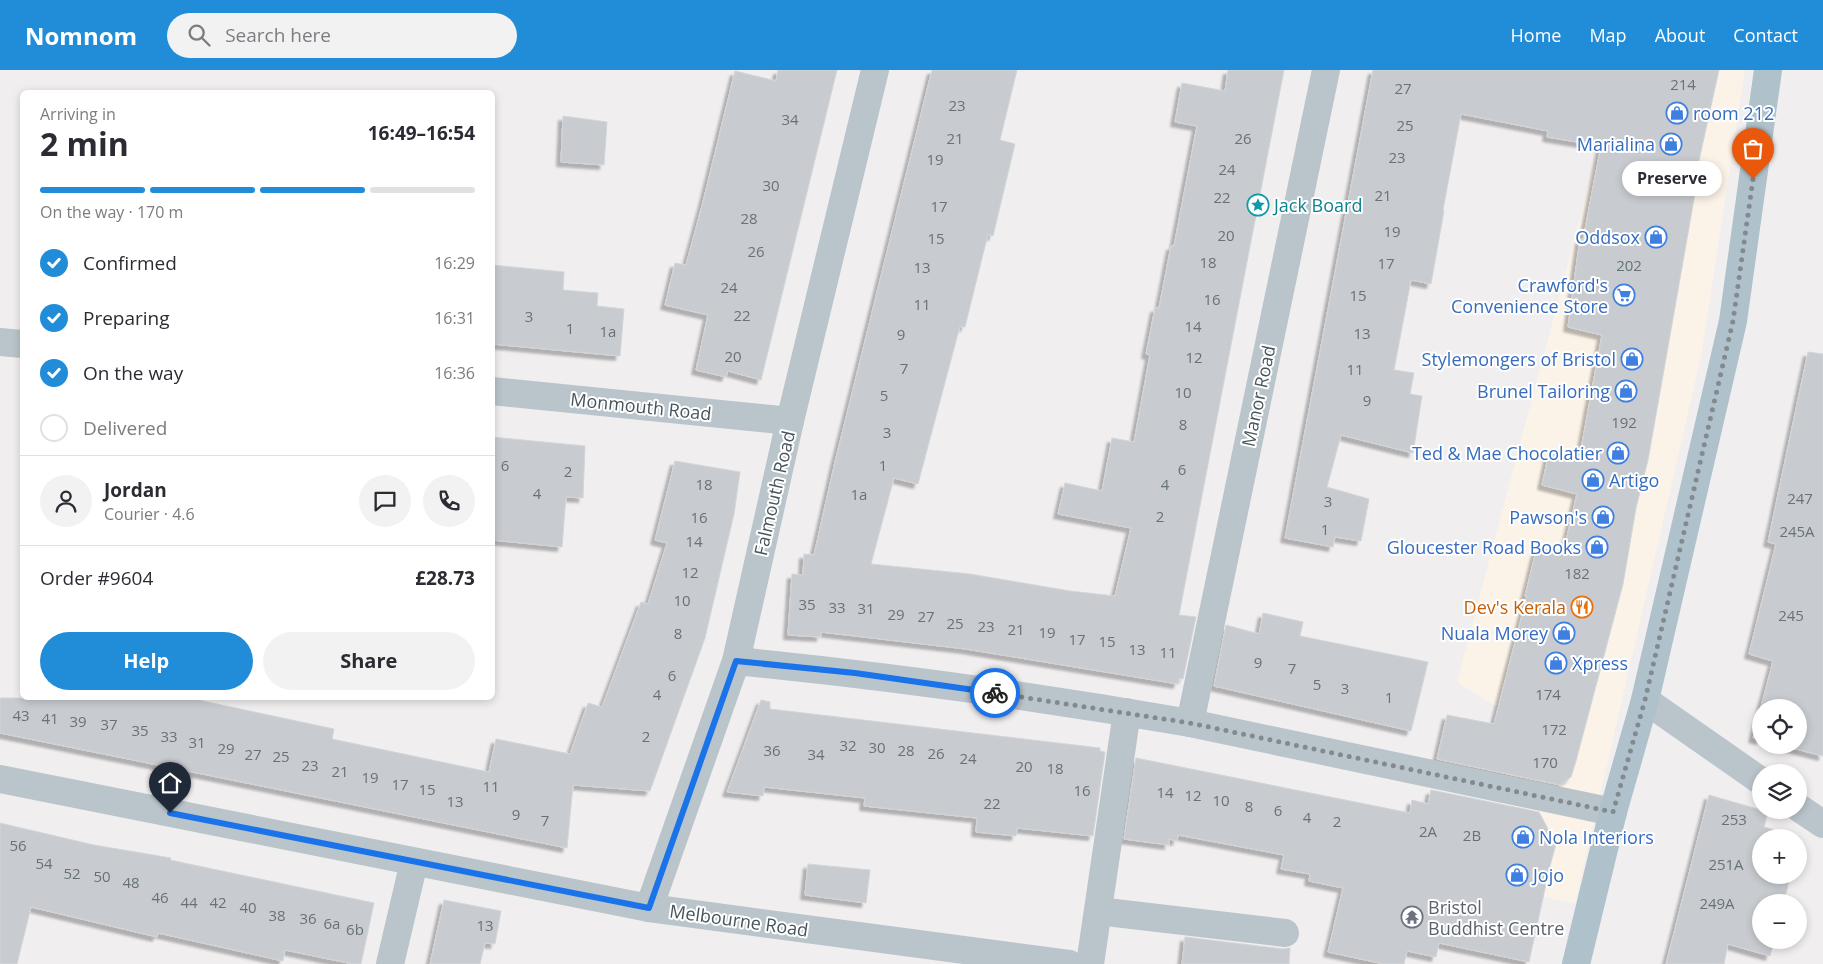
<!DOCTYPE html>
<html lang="en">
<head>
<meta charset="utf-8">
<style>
	:root { --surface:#fff; --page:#f2f2f3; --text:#2b2b33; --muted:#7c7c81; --line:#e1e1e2; --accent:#218cd8 }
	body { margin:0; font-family:"Open Sans",sans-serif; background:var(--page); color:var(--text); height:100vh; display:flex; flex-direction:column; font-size:19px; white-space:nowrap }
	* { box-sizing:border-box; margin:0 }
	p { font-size:16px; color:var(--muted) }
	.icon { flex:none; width:28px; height:28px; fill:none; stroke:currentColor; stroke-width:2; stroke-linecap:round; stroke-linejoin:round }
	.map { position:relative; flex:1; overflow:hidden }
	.side { position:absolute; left:20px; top:20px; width:475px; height:610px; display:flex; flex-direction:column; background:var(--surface); border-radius:8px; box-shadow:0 2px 8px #0003 }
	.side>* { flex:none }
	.fabs { position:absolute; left:1752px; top:629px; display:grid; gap:10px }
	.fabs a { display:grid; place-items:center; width:55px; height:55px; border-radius:50%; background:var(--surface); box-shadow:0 2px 8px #0003; font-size:25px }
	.pin { position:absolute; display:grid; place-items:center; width:42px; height:42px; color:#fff; margin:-51px -21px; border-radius:50% 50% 50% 0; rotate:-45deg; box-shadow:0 0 5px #0007 }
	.pin .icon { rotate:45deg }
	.courier { position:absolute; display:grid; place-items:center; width:50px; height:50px; margin:-25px; border:4px solid #1a73e8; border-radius:50%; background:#fff; color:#222; box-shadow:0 1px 6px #0007 }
	.bubble { position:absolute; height:35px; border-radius:18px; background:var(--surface); box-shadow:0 2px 8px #0003; font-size:16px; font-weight:700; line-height:35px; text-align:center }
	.summary em { font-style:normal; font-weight:700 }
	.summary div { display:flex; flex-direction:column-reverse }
	.summary { display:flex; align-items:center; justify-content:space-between; height:85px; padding:0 20px }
	h1 { font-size:32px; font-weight:700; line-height:38px }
	.bar { display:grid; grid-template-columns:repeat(4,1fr); gap:8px 5px; align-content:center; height:60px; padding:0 20px }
	.bar i { height:6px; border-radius:4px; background:var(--line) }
	.bar .selected { background:var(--accent) }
	.bar p { grid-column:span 4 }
	.line { display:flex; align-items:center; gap:12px; padding:0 20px; border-top:1px solid var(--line) }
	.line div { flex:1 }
	.round { display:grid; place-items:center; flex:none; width:52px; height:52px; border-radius:26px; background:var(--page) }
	ol { padding:0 20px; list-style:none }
	li { display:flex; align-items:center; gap:15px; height:55px }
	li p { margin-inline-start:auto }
	li .icon { padding:5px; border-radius:50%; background:var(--accent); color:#fff; stroke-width:4 }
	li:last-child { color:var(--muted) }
	li i { width:28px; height:28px; border:2px solid var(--line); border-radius:50% }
	.cta { display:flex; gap:10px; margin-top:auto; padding:10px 20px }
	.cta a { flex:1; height:58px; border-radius:30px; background:var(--accent); color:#fff; font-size:20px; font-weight:700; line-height:58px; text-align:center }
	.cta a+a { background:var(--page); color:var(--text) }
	header { display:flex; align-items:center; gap:30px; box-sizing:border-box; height:70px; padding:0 25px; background:var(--accent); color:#fff }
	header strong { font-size:24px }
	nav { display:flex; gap:28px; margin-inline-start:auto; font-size:18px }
	.search { width:350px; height:45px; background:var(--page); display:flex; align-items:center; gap:12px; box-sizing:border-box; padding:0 18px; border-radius:28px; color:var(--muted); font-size:19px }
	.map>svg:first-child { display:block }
</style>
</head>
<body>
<header>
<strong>Nomnom</strong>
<div class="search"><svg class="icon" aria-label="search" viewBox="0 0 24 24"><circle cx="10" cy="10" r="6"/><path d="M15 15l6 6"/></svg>Search here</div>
<nav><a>Home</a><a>Map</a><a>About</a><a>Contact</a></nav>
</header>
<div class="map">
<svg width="1823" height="894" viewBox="0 0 1823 894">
	<defs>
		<filter id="shadow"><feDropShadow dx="-4.5" dy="4.5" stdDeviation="1" flood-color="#0004"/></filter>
	</defs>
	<rect width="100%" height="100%" fill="#f1eeef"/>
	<!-- commercial -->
	<polygon fill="#fbf3e8" points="1628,0 1745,0 1701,286 1575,834 1484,813 1501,731 1513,647 1457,612 1593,99 1623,73"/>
	<!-- building -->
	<g fill="#c8ccd1" stroke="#d2d5d9" filter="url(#shadow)">
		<polygon points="778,0 837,0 761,310 728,301 726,307 696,300 708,245 665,235 675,193 686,195 703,132 735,1 776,11"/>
		<polygon points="932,0 1017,0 1000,70 1015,74 993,166 988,164 965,257 960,256 918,414 894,408 871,494 970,504 1070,521 1115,526 1131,458 1058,444 1065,413 1102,421 1112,368 1134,372 1150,285 1146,284 1155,238 1159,238 1171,176 1174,176 1197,56 1175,52 1182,13 1225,21 1228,0 1284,0 1179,545 1196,547 1183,609 1179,608 1178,614 966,579 821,562 821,567 788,565 792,504 803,505 804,484 814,485 835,392"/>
		<polygon points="1373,0 1719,0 1698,95 1700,95 1668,277 1648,390 1636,438 1623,514 1576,691 1571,707 1560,715 1437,689 1447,645 1494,654 1527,526 1525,526 1537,477 1563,484 1577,424 1542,415 1549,383 1579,390 1602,265 1568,257 1580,169 1583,170 1601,76 1547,67 1548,61 1461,44 1443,140 1444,141 1431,214 1411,210 1394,300 1414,303 1410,324 1422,326 1413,383 1341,365 1327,417 1369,429 1361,471 1335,467 1333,477 1285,468"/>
		<polygon points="563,46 607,52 604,95 561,92"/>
		<polygon points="492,195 564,202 563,220 598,223 597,236 624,239 620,286 492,274"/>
		<polygon points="1808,282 1823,284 1823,686 1780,675 1799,675 1799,638 1761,638 1761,670 1753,668 1773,591 1749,584 1776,474 1768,472"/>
		<polygon points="492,367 585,376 583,428 566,427 562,477 492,470"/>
		<polygon points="675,391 740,402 734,444 705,568 650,721 573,715 567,778 0,663 0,628 189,628 334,659 332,669 489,702 496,669 570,684 588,633 602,637 641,532 648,534 667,473 655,470"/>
		<polygon points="1263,543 1303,552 1300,566 1428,592 1411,661 1214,616 1226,555 1259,564"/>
		<polygon points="761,630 770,632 770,639 1100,678 1100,681 1105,682 1093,766 1017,758 1016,766 976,762 977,748 864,736 865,728 764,717 763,726 727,722"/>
		<polygon points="1136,688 1410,743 1412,730 1428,734 1431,720 1539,742 1556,774 1550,796 1529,892 1439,873 1436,887 1407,881 1404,894 1384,894 1328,882 1343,818 1309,811 1310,804 1281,799 1284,785 1178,765 1177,771 1169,769 1169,775 1124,769"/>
		<polygon points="1709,725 1768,742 1764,757 1799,767 1799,770 1799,768 1761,768 1761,805 1790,805 1787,820 1783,832 1761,832 1761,870 1774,870 1770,886 1728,874 1724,894 1666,894"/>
		<polygon points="0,753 94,775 171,788 170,790 374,833 361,894 353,894 285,880 283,891 158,863 157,867 31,837 17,894 0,894"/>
		<polygon points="808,794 870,800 866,833 805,825"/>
		<polygon points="444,830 501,841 495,874 485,873 480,894 430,894"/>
		<polygon points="1185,867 1283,879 1290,878 1289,894 1182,894"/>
	</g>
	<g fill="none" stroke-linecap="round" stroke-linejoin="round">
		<!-- minor -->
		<g stroke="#bac5cb" stroke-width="28">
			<polyline points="0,272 22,274"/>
			<polyline points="492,321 790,351"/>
			<path d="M736,591C888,606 1040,627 1190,653L1613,742"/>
			<polyline points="1645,630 1761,711"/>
			<polyline points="1190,653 1326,0"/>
			<polyline points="0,709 649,838 1069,894"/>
			<polyline points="1799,738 1823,754"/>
			<polyline points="649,838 736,591 790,351 875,0"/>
			<polyline points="1098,841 1285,863"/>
			<polyline points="390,894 414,792"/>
			<polyline points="1090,894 1127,642"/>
		</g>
		<!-- major -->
		<polyline stroke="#afc2cc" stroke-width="28" points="1576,894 1613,742 1645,630 1733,251 1768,0"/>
	</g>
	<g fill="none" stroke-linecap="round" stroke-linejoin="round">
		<!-- done -->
		<polyline stroke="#828a8f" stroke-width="5" stroke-dasharray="0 9" points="995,623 1190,653 1613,742 1645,630 1733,251 1753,109"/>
		<!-- route -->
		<polyline stroke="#1a73e8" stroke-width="6" points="170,743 649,838 736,591 855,603 995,623"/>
	</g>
	<!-- icons -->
	<defs>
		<g id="shop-ring" transform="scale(1.125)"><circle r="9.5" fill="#fff" stroke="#3f7fe0" stroke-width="1.5"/><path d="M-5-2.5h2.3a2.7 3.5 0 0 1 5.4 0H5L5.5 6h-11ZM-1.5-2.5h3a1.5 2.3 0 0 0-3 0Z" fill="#3f7fe0"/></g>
		<g id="sight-ring" transform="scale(1.125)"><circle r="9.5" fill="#fff" stroke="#0f9aa8" stroke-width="1.5"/><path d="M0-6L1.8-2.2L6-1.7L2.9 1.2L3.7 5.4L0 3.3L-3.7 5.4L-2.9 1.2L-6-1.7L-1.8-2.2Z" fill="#0f9aa8"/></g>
		<g id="supermarket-ring" transform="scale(1.125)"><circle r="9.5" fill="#fff" stroke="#3f7fe0" stroke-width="1.5"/><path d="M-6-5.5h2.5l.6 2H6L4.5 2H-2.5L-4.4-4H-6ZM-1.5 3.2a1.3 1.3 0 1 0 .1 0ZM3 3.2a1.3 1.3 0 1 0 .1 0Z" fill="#3f7fe0"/></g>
		<g id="restaurant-ring" transform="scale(1.125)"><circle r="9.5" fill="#fff" stroke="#e8710a" stroke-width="1.5"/><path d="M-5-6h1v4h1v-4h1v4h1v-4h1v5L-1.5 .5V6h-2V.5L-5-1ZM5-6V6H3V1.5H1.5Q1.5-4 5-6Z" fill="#e8710a"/></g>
		<g id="temple-ring" transform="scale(1.125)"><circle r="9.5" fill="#fff" stroke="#6b7280" stroke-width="1.5"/><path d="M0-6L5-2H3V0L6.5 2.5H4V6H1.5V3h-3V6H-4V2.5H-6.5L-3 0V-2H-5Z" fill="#6b7280"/></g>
	</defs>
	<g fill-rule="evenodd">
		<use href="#shop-ring" x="1677" y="43"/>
		<use href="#shop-ring" x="1671" y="74"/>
		<use href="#sight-ring" x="1258" y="135"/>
		<use href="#shop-ring" x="1656" y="167"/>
		<use href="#supermarket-ring" x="1624" y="225"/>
		<use href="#shop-ring" x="1632" y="289"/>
		<use href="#shop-ring" x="1626" y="321"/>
		<use href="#shop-ring" x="1618" y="383"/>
		<use href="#shop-ring" x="1593" y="410"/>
		<use href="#shop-ring" x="1603" y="447"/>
		<use href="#shop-ring" x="1597" y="477"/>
		<use href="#restaurant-ring" x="1582" y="537"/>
		<use href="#shop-ring" x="1564" y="563"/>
		<use href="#shop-ring" x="1556" y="593"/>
		<use href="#shop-ring" x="1523" y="767"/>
		<use href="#shop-ring" x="1517" y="805"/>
		<use href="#temple-ring" x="1412" y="847"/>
	</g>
	<g text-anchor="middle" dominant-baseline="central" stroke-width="4" stroke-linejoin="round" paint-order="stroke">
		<!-- number labels -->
		<g font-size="15" fill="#677278">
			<text x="1683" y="14">214</text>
			<text x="1403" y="18">27</text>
			<text x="957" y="35">23</text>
			<text x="790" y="49">34</text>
			<text x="1405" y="55">25</text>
			<text x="955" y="68">21</text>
			<text x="1243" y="68">26</text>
			<text x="1397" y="87">23</text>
			<text x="935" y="89">19</text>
			<text x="1227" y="99">24</text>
			<text x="771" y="115">30</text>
			<text x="1383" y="125">21</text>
			<text x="1222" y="127">22</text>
			<text x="939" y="136">17</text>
			<text x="749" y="148">28</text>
			<text x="1392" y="161">19</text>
			<text x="1226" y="165">20</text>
			<text x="936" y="168">15</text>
			<text x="756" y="181">26</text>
			<text x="1208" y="192">18</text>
			<text x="1386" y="193">17</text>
			<text x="1629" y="195">202</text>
			<text x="922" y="197">13</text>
			<text x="729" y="217">24</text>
			<text x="1358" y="225">15</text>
			<text x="1212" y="229">16</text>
			<text x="922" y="234">11</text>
			<text x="742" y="245">22</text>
			<text x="529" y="246">3</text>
			<text x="1193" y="256">14</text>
			<text x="570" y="258">1</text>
			<text x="608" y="261">1a</text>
			<text x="1362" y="263">13</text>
			<text x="901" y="264">9</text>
			<text x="733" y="286">20</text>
			<text x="1194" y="287">12</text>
			<text x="904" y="298">7</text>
			<text x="1355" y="299">11</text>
			<text x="1183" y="322">10</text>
			<text x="884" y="325">5</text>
			<text x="1367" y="330">9</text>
			<text x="1624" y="352">192</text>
			<text x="1183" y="354">8</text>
			<text x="887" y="362">3</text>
			<text x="505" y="395">6</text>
			<text x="883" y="395">1</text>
			<text x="1182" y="399">6</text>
			<text x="568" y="401">2</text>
			<text x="704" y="414">18</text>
			<text x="1165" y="414">4</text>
			<text x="537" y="423">4</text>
			<text x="859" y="424">1a</text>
			<text x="1800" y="428">247</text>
			<text x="1328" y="431">3</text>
			<text x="1160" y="446">2</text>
			<text x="699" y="447">16</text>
			<text x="1325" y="459">1</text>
			<text x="1797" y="461">245A</text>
			<text x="694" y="471">14</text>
			<text x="690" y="502">12</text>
			<text x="1577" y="503">182</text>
			<text x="682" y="530">10</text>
			<text x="807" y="534">35</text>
			<text x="837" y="537">33</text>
			<text x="866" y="538">31</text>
			<text x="896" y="544">29</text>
			<text x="1791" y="545">245</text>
			<text x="926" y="546">27</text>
			<text x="955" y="553">25</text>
			<text x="986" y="556">23</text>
			<text x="1016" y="559">21</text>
			<text x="1047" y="562">19</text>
			<text x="678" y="563">8</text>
			<text x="1077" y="569">17</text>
			<text x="1107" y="571">15</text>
			<text x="1137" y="579">13</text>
			<text x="1168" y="582">11</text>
			<text x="1258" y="592">9</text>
			<text x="1292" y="598">7</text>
			<text x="672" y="605">6</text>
			<text x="1317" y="614">5</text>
			<text x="1345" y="618">3</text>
			<text x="657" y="624">4</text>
			<text x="1548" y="624">174</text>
			<text x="1389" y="627">1</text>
			<text x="21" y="645">43</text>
			<text x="50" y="648">41</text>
			<text x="78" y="651">39</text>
			<text x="109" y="654">37</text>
			<text x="1554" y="659">172</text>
			<text x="140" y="660">35</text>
			<text x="169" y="666">33</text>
			<text x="646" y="666">2</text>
			<text x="197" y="672">31</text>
			<text x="848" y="675">32</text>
			<text x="877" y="677">30</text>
			<text x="226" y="678">29</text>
			<text x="772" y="680">36</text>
			<text x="906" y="680">28</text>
			<text x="936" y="683">26</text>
			<text x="253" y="684">27</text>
			<text x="816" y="684">34</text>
			<text x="281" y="686">25</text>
			<text x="968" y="688">24</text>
			<text x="1545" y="692">170</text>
			<text x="310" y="695">23</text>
			<text x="1024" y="696">20</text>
			<text x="1055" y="698">18</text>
			<text x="340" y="701">21</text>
			<text x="370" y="707">19</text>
			<text x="400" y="714">17</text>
			<text x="491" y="716">11</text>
			<text x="427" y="719">15</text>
			<text x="1082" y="720">16</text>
			<text x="1165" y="722">14</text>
			<text x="1193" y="725">12</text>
			<text x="1221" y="730">10</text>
			<text x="455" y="731">13</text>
			<text x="992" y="733">22</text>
			<text x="1249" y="736">8</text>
			<text x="1278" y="740">6</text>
			<text x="516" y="744">9</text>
			<text x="1307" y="747">4</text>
			<text x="1734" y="749">253</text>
			<text x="545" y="750">7</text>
			<text x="1337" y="751">2</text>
			<text x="1428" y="761">2A</text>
			<text x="1472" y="765">2B</text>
			<text x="18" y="775">56</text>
			<text x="44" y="793">54</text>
			<text x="1726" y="794">251A</text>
			<text x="72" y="803">52</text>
			<text x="102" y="806">50</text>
			<text x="131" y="812">48</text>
			<text x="160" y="827">46</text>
			<text x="189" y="832">44</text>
			<text x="218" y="832">42</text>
			<text x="1717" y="833">249A</text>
			<text x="248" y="837">40</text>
			<text x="277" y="845">38</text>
			<text x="308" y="848">36</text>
			<text x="332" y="853">6a</text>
			<text x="485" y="855">13</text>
			<text x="355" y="859">6b</text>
		</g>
		<!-- shop labels -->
		<g font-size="18" fill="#366cbe" stroke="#fff" text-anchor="end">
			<text x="1693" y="43" text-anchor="start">room 212</text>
			<text x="1655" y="74">Marialina</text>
			<text x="1640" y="167">Oddsox</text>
			<text x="1608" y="215">Crawford's<tspan x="1608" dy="21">Convenience Store</tspan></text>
			<text x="1616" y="289">Stylemongers of Bristol</text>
			<text x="1610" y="321">Brunel Tailoring</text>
			<text x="1602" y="383">Ted &amp; Mae Chocolatier</text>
			<text x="1609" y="410" text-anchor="start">Artigo</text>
			<text x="1587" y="447">Pawson's</text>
			<text x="1581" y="477">Gloucester Road Books</text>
			<text x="1548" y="563">Nuala Morey</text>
			<text x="1572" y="593" text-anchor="start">Xpress</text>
			<text x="1539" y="767" text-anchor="start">Nola Interiors</text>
			<text x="1533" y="805" text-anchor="start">Jojo</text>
		</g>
		<!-- culture labels -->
		<g font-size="18" fill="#0d838f" stroke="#fff" text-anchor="start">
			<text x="1274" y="135">Jack Board</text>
		</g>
		<!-- street labels -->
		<g font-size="18" fill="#47545b" stroke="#fff">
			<text transform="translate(1258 326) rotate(-78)">Manor Road</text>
			<text transform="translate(641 336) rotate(6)">Monmouth Road</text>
			<text transform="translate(774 423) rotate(-77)">Falmouth Road</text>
			<text transform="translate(739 850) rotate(8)">Melbourne Road</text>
		</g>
		<!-- food labels -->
		<g font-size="18" fill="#c56008" stroke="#fff" text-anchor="end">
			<text x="1566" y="537">Dev's Kerala</text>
		</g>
		<!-- worship labels -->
		<g font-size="18" fill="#5b616d" stroke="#fff" text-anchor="start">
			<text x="1428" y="837">Bristol<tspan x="1428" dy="21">Buddhist Centre</tspan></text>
		</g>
	</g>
</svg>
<div class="fabs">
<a><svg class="icon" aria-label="locate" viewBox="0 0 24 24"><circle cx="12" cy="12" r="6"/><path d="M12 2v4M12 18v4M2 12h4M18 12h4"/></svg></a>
<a><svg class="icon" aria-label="layers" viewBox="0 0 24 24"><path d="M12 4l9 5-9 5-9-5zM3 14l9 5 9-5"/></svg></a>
<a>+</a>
<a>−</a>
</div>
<div class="pin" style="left:1753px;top:109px;background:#ea580c"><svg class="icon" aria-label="bag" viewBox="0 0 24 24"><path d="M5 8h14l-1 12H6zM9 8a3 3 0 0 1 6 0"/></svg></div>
<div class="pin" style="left:170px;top:743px;background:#1f2937"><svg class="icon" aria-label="home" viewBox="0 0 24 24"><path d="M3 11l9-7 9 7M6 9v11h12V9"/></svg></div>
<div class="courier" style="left:995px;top:623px"><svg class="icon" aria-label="bike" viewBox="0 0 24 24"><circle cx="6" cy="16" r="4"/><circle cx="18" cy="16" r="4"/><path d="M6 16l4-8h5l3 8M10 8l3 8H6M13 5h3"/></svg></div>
<div class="bubble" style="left:1622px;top:91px;width:100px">Preserve</div>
<section class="side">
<div class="summary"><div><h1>2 min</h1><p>Arriving in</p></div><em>16:49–16:54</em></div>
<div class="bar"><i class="selected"></i><i class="selected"></i><i class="selected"></i><i></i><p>On the way · 170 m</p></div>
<ol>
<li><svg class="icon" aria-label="check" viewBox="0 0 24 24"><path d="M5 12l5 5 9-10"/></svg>Confirmed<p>16:29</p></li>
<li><svg class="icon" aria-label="check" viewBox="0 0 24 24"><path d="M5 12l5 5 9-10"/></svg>Preparing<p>16:31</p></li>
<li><svg class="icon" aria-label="check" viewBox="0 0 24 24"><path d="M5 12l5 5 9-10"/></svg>On the way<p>16:36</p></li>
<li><i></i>Delivered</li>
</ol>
<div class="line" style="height:90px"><a class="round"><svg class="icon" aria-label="person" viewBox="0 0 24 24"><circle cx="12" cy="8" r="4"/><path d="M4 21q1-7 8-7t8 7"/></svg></a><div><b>Jordan</b><p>Courier · 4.6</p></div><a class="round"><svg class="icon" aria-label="chat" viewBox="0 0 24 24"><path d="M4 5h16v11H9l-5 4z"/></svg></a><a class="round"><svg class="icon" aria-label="phone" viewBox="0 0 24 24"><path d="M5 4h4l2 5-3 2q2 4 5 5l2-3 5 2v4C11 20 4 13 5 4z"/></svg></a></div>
<div class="line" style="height:65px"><div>Order #9604</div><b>£28.73</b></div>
<div class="cta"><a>Help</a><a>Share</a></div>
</section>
</div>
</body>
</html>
